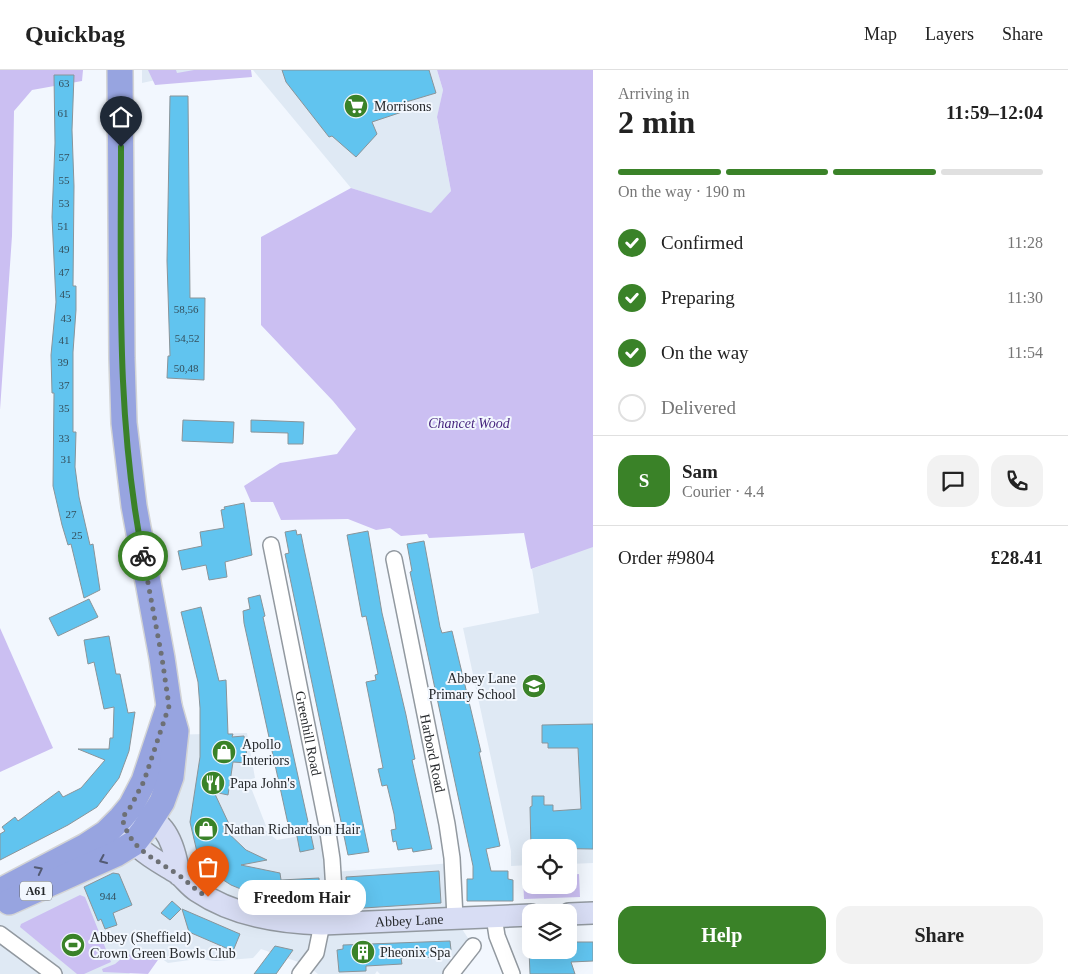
<!DOCTYPE html>
<html lang="en">
<head>
<meta charset="utf-8">
<style>
	:root { --surface:#fff; --page:#f2f2f2; --text:#222; --muted:#767676; --line:#e0e0e0; --accent:#3a8228 }
	body { margin:0; font-family:"Times New Roman",serif; background:var(--page); color:var(--text); height:100vh; display:flex; flex-direction:column; font-size:19px; white-space:nowrap }
	* { box-sizing:border-box; margin:0 }
	p { font-size:16px; color:var(--muted) }
	.icon { flex:none; width:28px; height:28px; fill:none; stroke:currentColor; stroke-width:2; stroke-linecap:round; stroke-linejoin:round }
	.map { position:relative; flex:1; overflow:hidden }
	.panel { display:flex; flex-direction:column; background:var(--surface); width:475px }
	.panel>* { flex:none }
	.controls { position:absolute; left:522px; top:769px; display:grid; gap:10px }
	.controls a { display:grid; place-items:center; width:55px; height:55px; border-radius:10px; background:var(--surface); box-shadow:0 5px 20px #0002; font-size:25px }
	.pin { position:absolute; display:grid; place-items:center; width:42px; height:42px; color:#fff; margin:-51px -21px; border-radius:50% 50% 50% 0; rotate:-45deg; box-shadow:0 0 5px #0007 }
	.pin .icon { rotate:45deg }
	.courier { position:absolute; display:grid; place-items:center; width:50px; height:50px; margin:-25px; border:4px solid #3a8228; border-radius:50%; background:#fff; color:#222; box-shadow:0 1px 6px #0007 }
	.bubble { position:absolute; height:35px; border-radius:15px; background:var(--surface); box-shadow:0 5px 20px #0002; font-size:16px; font-weight:700; line-height:35px; text-align:center }
	.headline em { font-style:normal; font-weight:700 }
	.headline div { display:flex; flex-direction:column-reverse }
	.headline { display:flex; align-items:center; justify-content:space-between; height:85px; padding:0 25px }
	h1 { font-size:32px; font-weight:700; line-height:38px }
	.bar { display:grid; grid-template-columns:repeat(4,1fr); gap:8px 5px; align-content:center; height:60px; padding:0 25px }
	.bar i { height:6px; border-radius:4px; background:var(--line) }
	.bar .current { background:var(--accent) }
	.bar p { grid-column:span 4 }
	.line { display:flex; align-items:center; gap:12px; padding:0 25px; border-top:1px solid var(--line) }
	.line div { flex:1 }
	.round { display:grid; place-items:center; flex:none; width:52px; height:52px; border-radius:15px; background:var(--page) }
	ol { padding:0 25px; list-style:none }
	li { display:flex; align-items:center; gap:15px; height:55px }
	li p { margin-inline-start:auto }
	li .icon { padding:5px; border-radius:50%; background:var(--accent); color:#fff; stroke-width:4 }
	li:last-child { color:var(--muted) }
	li i { width:28px; height:28px; border:2px solid var(--line); border-radius:50% }
	.primary-button { display:flex; gap:10px; margin-top:auto; padding:10px 25px }
	.primary-button a { flex:1; height:58px; border-radius:15px; background:var(--accent); color:#fff; font-size:20px; font-weight:700; line-height:58px; text-align:center }
	.primary-button a+a { background:var(--page); color:var(--text) }
	header { display:flex; align-items:center; gap:30px; box-sizing:border-box; height:70px; padding:0 25px; background:var(--surface); border-bottom:1px solid var(--line) }
	header strong { font-size:24px }
	nav { display:flex; gap:28px; margin-inline-start:auto; font-size:18px }
	main { display:flex; flex:1; min-height:0 }
	.map>svg:first-child { display:block }
</style>
</head>
<body>
<header>
<strong>Quickbag</strong>
<nav><a>Map</a><a>Layers</a><a>Share</a></nav>
</header>
<main>
<div class="map">
<svg width="593" height="904" viewBox="0 0 593 904">
	<rect width="100%" height="100%" fill="#f2f7fe"/>
	<!-- built -->
	<g fill="#dfe9f4">
		<polygon points="142,0 218,0 197,1 142,13"/>
		<polygon points="253,0 437,0 443,20 437,48 451,121 431,144 351,118"/>
		<polygon points="593,476 593,793 569,794 569,778 531,778 531,795 511,796 511,781 463,558 539,543 532,499"/>
		<polygon points="247,663 255,708 248,710 266,756 264,759 277,770 328,761 333,802 453,793 455,848 473,876 451,904 380,904 377,901 375,904 318,904 307,895 261,879 253,888 216,891 197,889 168,893 155,884 129,904 0,904 0,826 89,782 164,665"/>
	</g>
	<!-- green -->
	<g fill="#cbbff2">
		<polygon points="0,0 83,0 82,11 32,20 14,41 12,166 0,340"/>
		<polygon points="148,0 176,0 177,3 194,0 251,0 252,7 155,15"/>
		<polygon points="437,0 593,0 593,477 531,499 524,463 429,468 427,464 401,466 390,458 376,460 348,449 281,450 273,432 251,432 244,416 280,393 337,384 356,359 333,331 261,255 261,167 351,118 431,143 451,121 437,47 443,20"/>
		<polygon points="0,558 53,678 0,702"/>
		<polygon points="579,804 580,827 524,829 523,806 531,805 531,815 569,815 569,805"/>
		<polygon points="80,825 85,827 111,892 84,904 77,904 20,857 21,854"/>
		<polygon points="127,884 142,887 144,884 155,884 160,887 148,904 103,902 102,899 115,894"/>
	</g>
	<!-- building -->
	<g fill="#61c4ef" stroke="#8a9499">
		<polygon points="282,0 429,0 436,23 406,32 408,40 372,52 377,64 356,87 332,66 329,67 286,12"/>
		<polygon points="54,5 74,5 72,60 74,116 73,216 76,216 76,240 73,282 73,362 76,362 75,397 79,427 90,475 93,474 100,520 84,528 71,474 68,475 62,455 53,416 54,323 52,323 51,285 56,232 52,147 55,73"/>
		<polygon points="170,26 188,26 190,228 205,228 204,310 167,308 168,286 170,286 167,191"/>
		<polygon points="183,350 234,352 233,373 182,371"/>
		<polygon points="251,350 304,352 303,374 288,374 288,363 251,362"/>
		<polygon points="244,433 252,485 225,492 227,507 209,510 206,495 182,500 178,481 202,476 200,462 224,458 221,440 225,439 224,437"/>
		<polygon points="296,460 297,465 301,464 304,479 369,782 348,785 285,484 289,483 285,462"/>
		<polygon points="368,461 382,543 406,645 415,689 412,690 432,779 413,782 412,778 398,780 396,771 393,772 391,760 396,759 394,744 387,715 382,716 378,699 383,698 366,612 376,610 375,605 378,604 366,546 362,547 347,465"/>
		<polygon points="424,471 440,557 442,563 452,561 481,682 479,682 500,776 486,779 491,801 508,801 508,809 513,810 513,831 467,831 467,809 473,809 473,796 410,502 412,501 407,474"/>
		<polygon points="260,525 265,546 263,547 314,779 300,782 296,761 290,763 244,553 243,541 250,539 248,528"/>
		<polygon points="89,529 98,547 58,566 49,548"/>
		<polygon points="201,537 219,611 226,610 228,664 233,664 232,667 244,666 248,693 233,692 228,725 214,722 229,754 223,758 246,780 267,790 241,795 280,803 281,810 319,808 320,830 294,830 294,834 260,827 231,815 211,802 197,782 190,752 200,687 200,638 198,612 181,542"/>
		<polygon points="109,566 116,604 120,604 128,643 135,642 129,681 119,708 97,737 68,755 0,790 0,764 5,761 2,757 15,747 18,751 59,721 63,727 81,718 105,690 78,679 109,679 110,668 113,668 114,637 104,639 94,592 88,594 84,570"/>
		<polygon points="593,654 593,779 531,778 530,737 532,736 532,726 544,726 544,735 553,735 553,741 581,739 578,678 548,678 548,673 542,673 542,655"/>
		<polygon points="439,801 441,833 348,839 346,807"/>
		<polygon points="113,803 119,804 132,835 113,843 117,855 105,859 101,849 98,851 84,817"/>
		<polygon points="172,831 181,839 170,850 161,843"/>
		<polygon points="182,839 240,864 233,881 189,862"/>
		<polygon points="450,871 451,880 445,887 401,888 402,894 366,896 366,901 339,902 337,880 343,879 343,875"/>
		<polygon points="569,872 593,872 593,891 571,892 575,904 530,904 529,880 569,880"/>
		<polygon points="275,876 293,880 276,904 254,904"/>
	</g>
	<g fill="none" stroke-linecap="round" stroke-linejoin="round">
		<!-- minor casing -->
		<g stroke="#9299a0" stroke-width="18">
			<g id="minor">
				<path id="s1" d="M271,475L327,756L332,789L336,854"/>
				<path id="s2" d="M394,489L447,754L452,788L455,848"/>
				<polyline points="494,847 497,866 512,904"/>
				<polyline points="0,864 54,904"/>
				<polyline points="300,904 316,883 322,854"/>
				<polyline points="451,904 473,876"/>
			</g>
		</g>
		<!-- secondary casing -->
		<g stroke="#9299a0" stroke-width="24">
			<g id="secondary">
				<path id="s3" d="M179,805C176,784 169,752 145,748C138,746 129,747 121,748C131,779 151,787 177,803C184,808 189,816 197,821C234,846 279,853 322,854L531,845"/>
				<polyline points="569,844 593,843"/>
			</g>
		</g>
		<!-- trunk casing -->
		<g stroke="#d3d4d5" stroke-width="28">
			<g id="trunk">
				<polyline points="0,821 86,776 106,763 121,748 131,736 144,711 169,636 162,588 134,436 124,353 122,288 120,0"/>
				<polyline points="9,832 116,784 134,773 144,760 162,732 171,707 176,661 169,636"/>
			</g>
		</g>
		<!-- minor -->
		<use href="#minor" stroke="#fff" stroke-width="15"/>
		<!-- secondary -->
		<use href="#secondary" stroke="#d8ddf4" stroke-width="21"/>
		<!-- trunk -->
		<use href="#trunk" stroke="#97a4e0" stroke-width="25"/>
	</g>
	<!-- one-way arrows -->
	<defs><path id="oneway-chevron" d="M-2-3.5L2.5 0L-2 3.5" fill="none" stroke-width="1.6" stroke-linecap="round" stroke-linejoin="round" transform="scale(1.25)"/></defs>
	<g stroke="#535a73">
		<use href="#oneway-chevron" transform="translate(103 790) rotate(156)"/>
		<use href="#oneway-chevron" transform="translate(39 800) rotate(-27)"/>
	</g>
	<g fill="none" stroke-linecap="round" stroke-linejoin="round">
		<!-- done -->
		<path stroke="#6d7075" stroke-width="5" stroke-dasharray="0 9" d="M143,486L162,588L169,636L144,711L131,736L122,748C131,780 151,786 177,804C188,811 195,821 208,827"/>
		<!-- route -->
		<path stroke="#3a8228" stroke-width="6" d="M121,77C121,214 116,351 143,486"/>
	</g>
	<!-- icons -->
	<defs>
		<g id="supermarket-disc" transform="scale(1.25)"><circle r="9.5" fill="#3a8228" stroke="#f2f7fe"/><path d="M-6-5.5h2.5l.6 2H6L4.5 2H-2.5L-4.4-4H-6ZM-1.5 3.2a1.3 1.3 0 1 0 .1 0ZM3 3.2a1.3 1.3 0 1 0 .1 0Z" fill="#fff"/></g>
		<g id="school-disc" transform="scale(1.25)"><circle r="9.5" fill="#3a8228" stroke="#f2f7fe"/><path d="M0-5L7-2L0 1L-7-2ZM-4 1L0 2.5L4 1V4Q0 6-4 4Z" fill="#fff"/></g>
		<g id="shop-disc" transform="scale(1.25)"><circle r="9.5" fill="#3a8228" stroke="#f2f7fe"/><path d="M-5-2.5h2.3a2.7 3.5 0 0 1 5.4 0H5L5.5 6h-11ZM-1.5-2.5h3a1.5 2.3 0 0 0-3 0Z" fill="#fff"/></g>
		<g id="restaurant-disc" transform="scale(1.25)"><circle r="9.5" fill="#3a8228" stroke="#f2f7fe"/><path d="M-5-6h1v4h1v-4h1v4h1v-4h1v5L-1.5 .5V6h-2V.5L-5-1ZM5-6V6H3V1.5H1.5Q1.5-4 5-6Z" fill="#fff"/></g>
		<g id="stadium-disc" transform="scale(1.25)"><circle r="9.5" fill="#3a8228" stroke="#f2f7fe"/><path d="M0-5a6.5 5 0 1 0 0 10a6.5 5 0 1 0 0-10ZM-3.5-1.8h7v3.6h-7Z" fill="#fff"/></g>
		<g id="building-disc" transform="scale(1.25)"><circle r="9.5" fill="#3a8228" stroke="#f2f7fe"/><path d="M-4-6H4V6H1V3H-1V6H-4ZM-2.5-4.3h1.7v1.8h-1.7ZM.8-4.3h1.7v1.8H.8ZM-2.5-1h1.7V.8h-1.7ZM.8-1h1.7V.8H.8Z" fill="#fff"/></g>
	</defs>
	<g fill-rule="evenodd">
		<use href="#supermarket-disc" x="356" y="36"/>
		<use href="#school-disc" x="534" y="616"/>
		<use href="#shop-disc" x="224" y="682"/>
		<use href="#restaurant-disc" x="213" y="713"/>
		<use href="#shop-disc" x="206" y="759"/>
		<use href="#stadium-disc" x="73" y="875"/>
		<use href="#building-disc" x="363" y="882"/>
	</g>
	<g text-anchor="middle" dominant-baseline="central" stroke-width="4" stroke-linejoin="round" paint-order="stroke">
		<!-- number labels -->
		<g font-size="11" fill="#344f5c">
			<text x="64" y="13">63</text>
			<text x="63" y="43">61</text>
			<text x="64" y="87">57</text>
			<text x="64" y="110">55</text>
			<text x="64" y="133">53</text>
			<text x="63" y="156">51</text>
			<text x="64" y="179">49</text>
			<text x="64" y="202">47</text>
			<text x="65" y="224">45</text>
			<text x="186" y="239">58,56</text>
			<text x="66" y="248">43</text>
			<text x="187" y="268">54,52</text>
			<text x="64" y="270">41</text>
			<text x="63" y="292">39</text>
			<text x="186" y="298">50,48</text>
			<text x="64" y="315">37</text>
			<text x="64" y="338">35</text>
			<text x="64" y="368">33</text>
			<text x="66" y="389">31</text>
			<text x="71" y="444">27</text>
			<text x="77" y="465">25</text>
			<text x="108" y="826">944</text>
		</g>
		<!-- shield labels -->
		<rect fill="#f2f7fe" stroke="#62666a" stroke-width="1" x="20" y="811.5" width="32" height="19" rx="4"/>
		<g font-size="12" font-weight="bold" fill="#25282b">
			<text x="36" y="821">A61</text>
		</g>
		<!-- poi labels -->
		<g font-size="14" fill="#25282b" stroke="#f2f7fe" text-anchor="start">
			<text x="374" y="36">Morrisons</text>
			<text x="516" y="608" text-anchor="end">Abbey Lane<tspan x="516" dy="16">Primary School</tspan></text>
			<text x="242" y="674">Apollo<tspan x="242" dy="16">Interiors</tspan></text>
			<text x="230" y="713">Papa John's</text>
			<text x="224" y="759">Nathan Richardson Hair</text>
			<text x="90" y="867">Abbey (Sheffield)<tspan x="90" dy="16">Crown Green Bowls Club</tspan></text>
			<text x="380" y="882">Pheonix Spa</text>
		</g>
		<!-- park labels -->
		<g font-size="14" font-style="italic" fill="#47267e" stroke="#f2f7fe">
			<text x="469" y="353">Chancet Wood</text>
		</g>
		<!-- street labels -->
		<g font-size="14" fill="#25282b" stroke="#f2f7fe">
			<text stroke="none"><textPath href="#s1" startOffset="192">Greenhill Road</textPath></text>
			<text stroke="none"><textPath href="#s2" startOffset="198">Harbord Road</textPath></text>
			<text stroke="none"><textPath href="#s3" startOffset="421">Abbey Lane</textPath></text>
		</g>
	</g>
</svg>
<div class="controls">
<a><svg class="icon" aria-label="locate" viewBox="0 0 24 24"><circle cx="12" cy="12" r="6"/><path d="M12 2v4M12 18v4M2 12h4M18 12h4"/></svg></a>
<a><svg class="icon" aria-label="layers" viewBox="0 0 24 24"><path d="M12 4l9 5-9 5-9-5zM3 14l9 5 9-5"/></svg></a>
</div>
<div class="pin" style="left:208px;top:827px;background:#ea580c"><svg class="icon" aria-label="bag" viewBox="0 0 24 24"><path d="M5 8h14l-1 12H6zM9 8a3 3 0 0 1 6 0"/></svg></div>
<div class="pin" style="left:121px;top:77px;background:#1f2937"><svg class="icon" aria-label="home" viewBox="0 0 24 24"><path d="M3 11l9-7 9 7M6 9v11h12V9"/></svg></div>
<div class="courier" style="left:143px;top:486px"><svg class="icon" aria-label="bike" viewBox="0 0 24 24"><circle cx="6" cy="16" r="4"/><circle cx="18" cy="16" r="4"/><path d="M6 16l4-8h5l3 8M10 8l3 8H6M13 5h3"/></svg></div>
<div class="bubble" style="left:238px;top:810px;width:128px">Freedom Hair</div>
</div>
<section class="panel">
<div class="headline"><div><h1>2 min</h1><p>Arriving in</p></div><em>11:59–12:04</em></div>
<div class="bar"><i class="current"></i><i class="current"></i><i class="current"></i><i></i><p>On the way · 190 m</p></div>
<ol>
<li><svg class="icon" aria-label="check" viewBox="0 0 24 24"><path d="M5 12l5 5 9-10"/></svg>Confirmed<p>11:28</p></li>
<li><svg class="icon" aria-label="check" viewBox="0 0 24 24"><path d="M5 12l5 5 9-10"/></svg>Preparing<p>11:30</p></li>
<li><svg class="icon" aria-label="check" viewBox="0 0 24 24"><path d="M5 12l5 5 9-10"/></svg>On the way<p>11:54</p></li>
<li><i></i>Delivered</li>
</ol>
<div class="line" style="height:90px"><b class="round" style="background:var(--accent);color:#fff">S</b><div><b>Sam</b><p>Courier · 4.4</p></div><a class="round"><svg class="icon" aria-label="chat" viewBox="0 0 24 24"><path d="M4 5h16v11H9l-5 4z"/></svg></a><a class="round"><svg class="icon" aria-label="phone" viewBox="0 0 24 24"><path d="M5 4h4l2 5-3 2q2 4 5 5l2-3 5 2v4C11 20 4 13 5 4z"/></svg></a></div>
<div class="line" style="height:65px"><div>Order #9804</div><b>£28.41</b></div>
<div class="primary-button"><a>Help</a><a>Share</a></div>
</section>
</main>
</body>
</html>
